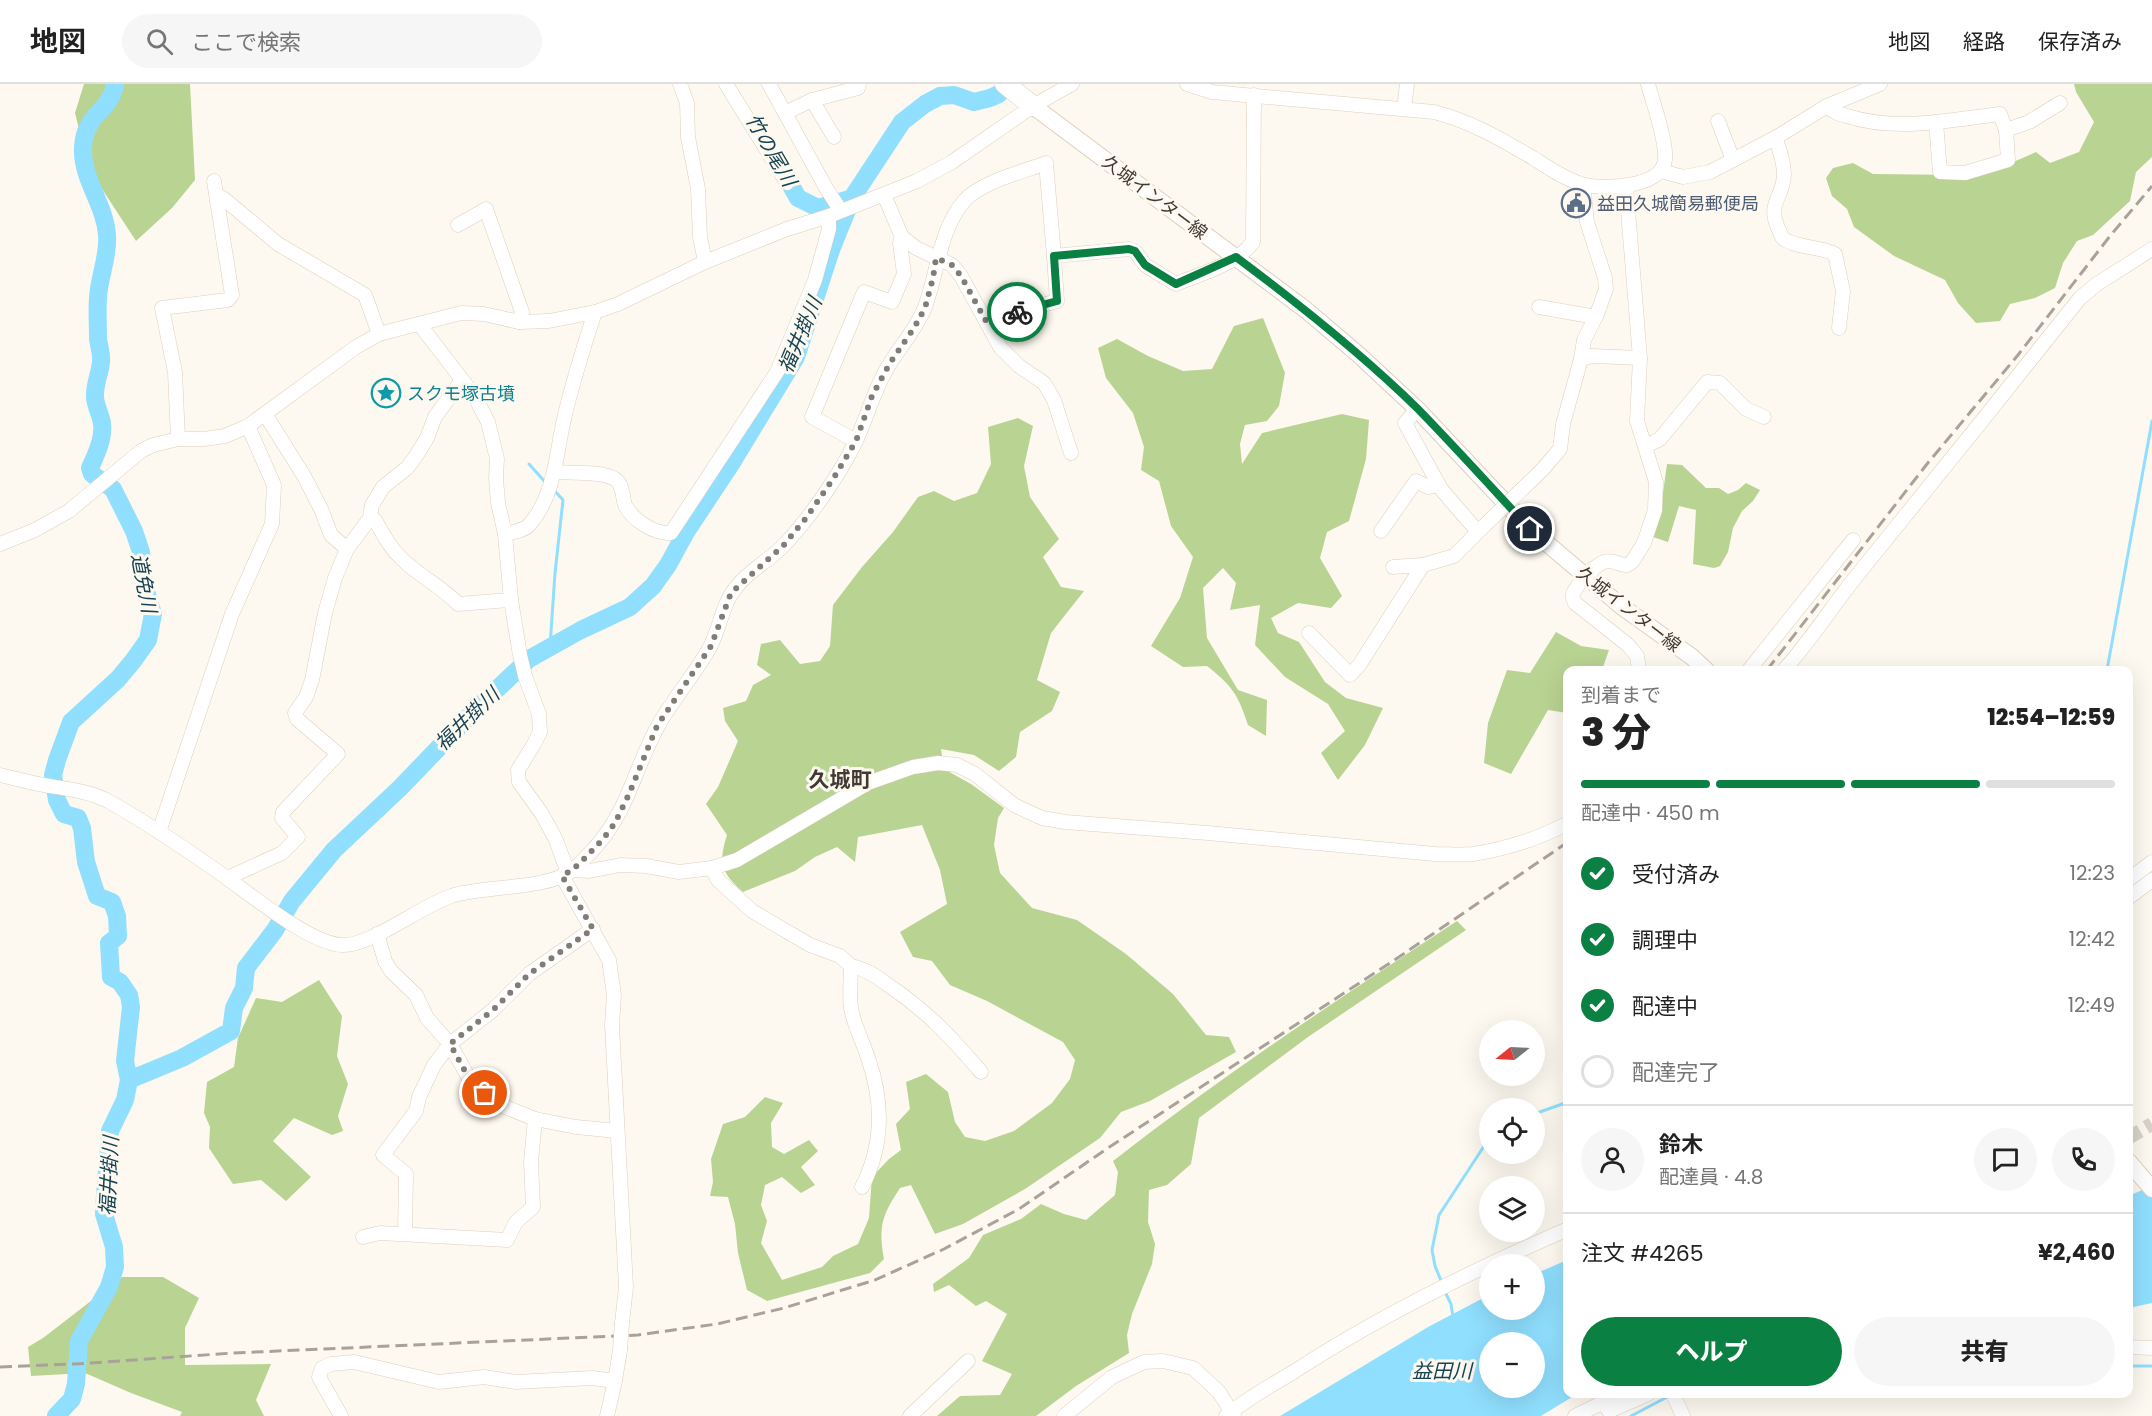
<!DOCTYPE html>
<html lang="ja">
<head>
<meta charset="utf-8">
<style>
	:root { --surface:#fff; --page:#f6f6f6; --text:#222; --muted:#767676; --line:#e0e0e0; --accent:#0b8043 }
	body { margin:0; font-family:Poppins,"Noto Sans JP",sans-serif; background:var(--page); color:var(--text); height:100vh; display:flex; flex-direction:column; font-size:22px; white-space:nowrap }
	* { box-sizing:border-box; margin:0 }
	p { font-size:20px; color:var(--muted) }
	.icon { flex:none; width:33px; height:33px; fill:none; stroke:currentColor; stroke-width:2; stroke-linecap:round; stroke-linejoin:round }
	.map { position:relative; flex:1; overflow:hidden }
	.drawer { position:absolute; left:1563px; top:582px; width:570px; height:732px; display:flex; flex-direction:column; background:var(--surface); border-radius:12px; box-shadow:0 6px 24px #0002 }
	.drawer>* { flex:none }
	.needle { width:39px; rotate:252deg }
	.buttons { position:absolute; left:1479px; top:936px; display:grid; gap:12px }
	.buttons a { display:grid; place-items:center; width:66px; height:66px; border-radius:50%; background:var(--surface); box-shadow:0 6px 24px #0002; font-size:30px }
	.pin { position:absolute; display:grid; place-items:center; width:51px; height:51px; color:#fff; margin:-26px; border:3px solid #fff; border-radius:50%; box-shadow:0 2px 6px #0007 }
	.courier { position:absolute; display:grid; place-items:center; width:60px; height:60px; margin:-30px; border:4px solid #0b8043; border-radius:50%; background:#fff; color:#222; box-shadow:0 2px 8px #0007 }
	.overview em { font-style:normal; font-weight:800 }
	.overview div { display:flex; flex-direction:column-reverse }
	.overview { display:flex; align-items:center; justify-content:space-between; height:102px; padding:0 18px }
	h1 { font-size:39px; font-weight:800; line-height:45px }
	.bar { display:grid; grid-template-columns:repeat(4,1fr); gap:9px 6px; align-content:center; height:72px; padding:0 18px }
	.bar i { height:8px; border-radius:4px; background:var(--line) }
	.bar .on { background:var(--accent) }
	.bar p { grid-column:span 4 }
	.line { display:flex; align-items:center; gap:15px; padding:0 18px; border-top:2px solid var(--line) }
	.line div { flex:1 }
	.round { display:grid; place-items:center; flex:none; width:63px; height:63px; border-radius:32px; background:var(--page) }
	ol { padding:0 18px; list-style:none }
	li { display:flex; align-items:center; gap:18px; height:66px }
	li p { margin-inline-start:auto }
	li .icon { padding:6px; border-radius:50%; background:var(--accent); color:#fff; stroke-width:4 }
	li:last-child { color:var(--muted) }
	li i { width:33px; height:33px; border:3px solid var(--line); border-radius:50% }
	.primary-button { display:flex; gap:12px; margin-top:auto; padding:12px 18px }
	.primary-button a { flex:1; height:69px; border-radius:36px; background:var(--accent); color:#fff; font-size:24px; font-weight:800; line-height:69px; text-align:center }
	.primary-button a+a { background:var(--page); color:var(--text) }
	header { display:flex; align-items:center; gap:36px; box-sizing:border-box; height:84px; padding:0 30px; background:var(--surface); border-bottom:2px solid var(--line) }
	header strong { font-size:28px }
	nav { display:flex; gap:33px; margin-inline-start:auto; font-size:21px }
	.search { width:420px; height:54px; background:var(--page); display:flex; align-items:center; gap:15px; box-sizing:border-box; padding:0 21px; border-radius:33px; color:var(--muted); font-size:22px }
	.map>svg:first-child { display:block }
</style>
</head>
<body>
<header>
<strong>地図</strong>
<div class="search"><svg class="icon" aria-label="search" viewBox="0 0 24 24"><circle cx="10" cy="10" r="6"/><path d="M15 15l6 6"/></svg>ここで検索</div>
<nav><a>地図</a><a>経路</a><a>保存済み</a></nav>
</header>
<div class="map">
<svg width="2152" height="1332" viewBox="0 0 2152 1332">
	<rect width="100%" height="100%" fill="#fef9f0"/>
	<!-- green -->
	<g fill="#b9d393">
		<polygon points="84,0 190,0 195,96 172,124 136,157 89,85 75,29"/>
		<polygon points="2074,0 2152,0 2152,73 2136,88 2130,117 2093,151 2077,157 2063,179 2055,204 2035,214 2010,220 2000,237 1976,239 1958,219 1945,196 1894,172 1854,143 1847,125 1832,112 1826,94 1833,84 1853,79 1873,90 1965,91 2011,79 2036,68 2050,79 2079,68 2094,38 2076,8"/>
		<path d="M1263,234L1285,289L1279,322L1267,337L1245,341L1240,360L1242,380L1262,349L1342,330L1369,336L1366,375L1349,437L1327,448L1320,474L1342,512L1331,524L1298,519L1271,534L1278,549L1299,558L1325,598L1346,614L1383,624L1365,661L1338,696L1321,669L1345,647L1328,620L1285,593L1255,561L1260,521L1230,526L1236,499L1223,484L1203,504L1207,554L1238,606L1267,616L1266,652L1248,641C1238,610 1232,602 1207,582L1183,583L1151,562L1180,514L1193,473L1171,442L1159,397L1141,386L1144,363L1133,329L1106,294L1098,264L1117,255L1148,272L1183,287L1212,285L1234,242Z"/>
		<path d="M1018,334L1033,342L1024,382L1030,413L1059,455L1043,473L1061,503L1084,507L1051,549L1037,596L1060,608L1052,627L1020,648L1016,673L999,687L974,671L941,665L944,685L971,700L1004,724L998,734L994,761L1000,789L1032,824L1077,836L1126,870L1173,910L1206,951L1229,953L1236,968L1150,1017L1121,1028L1100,1054L1025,1105L963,1140L935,1150L911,1101L900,1104C882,1131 878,1143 884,1175L870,1189L767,1217L747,1206L738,1169L735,1140L728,1113L710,1112L713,1098L711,1075L723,1040L745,1033L765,1013L783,1019L771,1039L772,1063L784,1070L809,1056L818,1067L801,1083L815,1101L801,1109L782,1093L765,1101L761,1121L767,1137L761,1159L782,1196L822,1183L833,1172L858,1160L869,1134L872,1093L889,1075L901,1066L896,1040L910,1025L906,998L926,990L948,1008L955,1038L965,1053L985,1057L1014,1047L1052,1019L1070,995L1075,976L1063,958L987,917L950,901L932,877L913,873L900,848L947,820L940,786L922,741L858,753L855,778L837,763L815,773L795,787L743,808C721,788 718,780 727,751L706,720L718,703L738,657L725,637L723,624L746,617L753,601L771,591L757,581L761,560L780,556L800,580L820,577L830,562L833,521L862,483L893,448L918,413L934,407L954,417L977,409L991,380L988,343Z"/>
		<polygon points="1667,380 1682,381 1706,404 1719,404 1728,410 1738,406 1746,399 1760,406 1753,417 1742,427 1733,444 1728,468 1720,482 1714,484 1693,480 1696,426 1679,422 1668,458 1653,453 1661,423"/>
		<polygon points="1556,548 1581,562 1609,566 1602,586 1568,586 1567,629 1548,626 1511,690 1484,679 1488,639 1507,586 1530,589"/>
		<path d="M1457,837L1466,846L1308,953L1199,1034L1191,1080L1167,1101L1149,1106L1148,1138L1155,1160L1152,1180L1132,1230L1127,1251L1129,1269L1076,1302L1036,1332H937L960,1312L1000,1311L1012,1290L982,1277L1007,1230L986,1217L976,1222L949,1201L934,1208L933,1200L969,1174L983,1151L1021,1135L1041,1120L1064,1130L1086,1136L1115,1111L1118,1088L1113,1077C1223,991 1340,914 1457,837Z"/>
		<polygon points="319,896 342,932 337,972 348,1000 338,1032 343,1047 332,1051 294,1034 273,1057 311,1093 286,1117 261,1096 233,1100 209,1064 210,1043 204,1029 207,998 234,983 238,954 256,914 282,918"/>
		<polygon points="122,1193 163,1193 199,1214 185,1244 185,1281 271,1280 256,1316 264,1332 180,1332 182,1328 131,1309 85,1289 31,1292 28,1263 43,1254"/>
	</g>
	<!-- water -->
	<g fill="#90dffe" fill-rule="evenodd">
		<polygon points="2152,1102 2152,1219 2129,1224 2128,1112"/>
		<path d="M1567,1176L1568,1310H1577L1541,1332H1280L1428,1243L1489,1211L1490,1226H1534L1535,1190ZM1490,1258H1534V1304H1490Z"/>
	</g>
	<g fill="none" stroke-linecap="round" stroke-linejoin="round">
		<!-- stream -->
		<g stroke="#90dffe" stroke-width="3">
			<polyline points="529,380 546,399"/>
			<polyline points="550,562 555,489 563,416 553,405"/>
			<polyline points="2107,586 2152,337"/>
			<polyline points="1534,1030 1568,1018"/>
			<polyline points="1442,1199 1435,1182 1432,1166 1439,1131 1490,1053"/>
			<polyline points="1445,1208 1451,1220 1453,1233"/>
			<polyline points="2128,1282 2152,1282"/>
			<polyline points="1631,1332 1669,1312"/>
		</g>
		<!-- river -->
		<g stroke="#90dffe" stroke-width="18">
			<polyline points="780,82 798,114 818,124 850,115"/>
			<polyline points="129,996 182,974 231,947 234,924 244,904 246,884 275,846 292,817 334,766 400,704 477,624 529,575 581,546 630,523 653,502 668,481 686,448 731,380 796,273 831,166 852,114 902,38 925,20 940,12 954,11 974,18 990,14 999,10"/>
			<path d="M56,1332L72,1315L76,1300L79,1257L109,1203L115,1183L114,1163L104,1130L105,1111L110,1047L125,1016L129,996L125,977L131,923L129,911L120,898L111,893L109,859L118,852L117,832L112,818L97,812L86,778L82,744L78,734L64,730L57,716L53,691L57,676L71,638L118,595L133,577L148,556L153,530L144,501L141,468L134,447L113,405L92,390L90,384C96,371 104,354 102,340C101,331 96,323 95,314C94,301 100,290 101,278C102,270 99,263 98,255C98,242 97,227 98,214C99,193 109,171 107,151C105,120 81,94 83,63C85,28 111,28 115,0"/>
		</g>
		<!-- minor-tunnel -->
		<polyline stroke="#d8d3ca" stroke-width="14" stroke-dasharray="14 7" stroke-linecap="butt" points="2128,1054 2152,1040"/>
		<!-- minor casing -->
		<g stroke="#dccfbb" stroke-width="15">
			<g id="minor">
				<polyline points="680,0 687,19 688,53 698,105 700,153 705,178"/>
				<polyline points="726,0 787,99"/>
				<polyline points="769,0 826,104 841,127"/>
				<path d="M1187,0L1212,8L1434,28C1470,37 1501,55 1533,74C1549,84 1563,94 1581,100C1602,106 1662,104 1665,76C1667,57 1653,19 1648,0"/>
				<polyline points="812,16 834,53"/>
				<path d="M1827,22C1832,28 1839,30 1847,32C1897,48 1949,36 2000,30L2006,46L2029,38L2060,19"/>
				<polyline points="1404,25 1407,0"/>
				<polyline points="785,29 812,16 858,4 859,0"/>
				<polyline points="1718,37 1733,76"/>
				<polyline points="1936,38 1940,88 1965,89 2008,76 2006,46"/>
				<path d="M1775,54C1780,66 1784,78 1784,91C1783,115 1767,118 1778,144C1780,147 1780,150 1782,153C1792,164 1821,162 1835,170L1843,207L1839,244"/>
				<polyline points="1661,87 1683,93 1710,88 1775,54 1827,22 1880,0"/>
				<path d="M1626,102L1640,274L1637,337L1656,398L1655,426L1644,459L1632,478L1627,481C1619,481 1612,475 1604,478C1596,480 1576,501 1573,510C1572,514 1573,515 1575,519L1628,561L1637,572L1639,586"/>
				<polyline points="884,111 902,153 916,164 952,181 961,192 1000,263 1019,282 1044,299 1054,316 1071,369"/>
				<polyline points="217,116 223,114 278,160 365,211 379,250"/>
				<polyline points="458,141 486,125 522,228 519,238"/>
				<polyline points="1539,223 1596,233"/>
				<polyline points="986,237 1057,217 1054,172"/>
				<polyline points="420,241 474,311 488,338 497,375 496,394 498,419 505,450 511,516 520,571 525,592 539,630 540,648 534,660 518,686 519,698 542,730 556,756 568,789"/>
				<polyline points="1581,275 1584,256 1597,230 1606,205 1605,194 1587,138 1583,101"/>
				<polyline points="1417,325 1405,339 1441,405 1478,448"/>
				<polyline points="265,330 304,392 321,425 331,451 347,465"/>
				<polyline points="178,355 175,288 162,224 228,216 232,211 214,97"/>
				<polyline points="856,357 812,333 864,208 892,218 904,190 900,159 902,153"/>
				<polyline points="1646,362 1660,355 1707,298 1720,299 1746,325 1764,333"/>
				<polyline points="1542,386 1560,365 1563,340 1581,275 1592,272 1640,274"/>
				<path d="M555,388C570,389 603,387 615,395C624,401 622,413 625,421C633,437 655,450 671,449L777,288L815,196L829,145V132"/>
				<path d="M370,434L375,436C383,450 390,464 402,475C419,492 441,502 458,520L511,516"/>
				<polyline points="1381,447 1416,397 1428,403 1439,401"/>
				<path d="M505,450C514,448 524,447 530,440C556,410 556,367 565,331C573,296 584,262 595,228"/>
				<polyline points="0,460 35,446 69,427 141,367 153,361 178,355 204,355 225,352 248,342 356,263 379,250 461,229 484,230 519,238 549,237 595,228 618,220 705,178 787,145 829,132 917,97 952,78 1033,22 1072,0"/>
				<polyline points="1393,483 1423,481"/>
				<polyline points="1309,549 1350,591 1360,580 1423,481 1454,472 1485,441"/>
				<polyline points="1749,586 1853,456"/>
				<path d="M1784,586C1811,556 1833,521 1859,489C1933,398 2007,306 2080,214L2097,200L2152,165"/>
				<path d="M0,691C15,694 29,699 44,701C66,705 90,707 110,718C152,742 192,769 231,797C256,815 312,860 342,861C369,863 421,822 451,812C483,802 545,805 570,788C578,782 585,774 592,767C629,728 634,684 659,640C674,614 694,591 709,565C719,548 721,525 732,509C744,490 767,478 782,463C808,437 840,390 856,357C868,331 874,305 889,281C901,261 917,244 925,223C938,188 939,147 964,117C980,98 1023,88 1046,79L1054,172L1129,165L1135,167L1145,181L1176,200C1202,189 1236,181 1253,158L1254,11"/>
				<polyline points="159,748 232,530 272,440 274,401 248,342"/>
				<path d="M712,784L718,796L752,827L810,861L840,872L851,882C851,896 849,911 851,924C854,943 864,959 869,977C884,1021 883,1062 862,1103"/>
				<path d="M572,786L589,787L620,781L646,782L679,788L712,784L737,776L868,699L913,683L938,679L957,681L975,690L1014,721L1042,734L1065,738L1208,749L1435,770C1448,770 1461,771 1473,770C1505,765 1540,754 1568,739"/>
				<polyline points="562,792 609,876 614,911 612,941 626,1203 622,1239"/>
				<polyline points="229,796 234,791 282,769 298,753 282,734 283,728 338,670 297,635 295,629 306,613 312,596 325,529 335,494 347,465 370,434 372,421 383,403 407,384 416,372 427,354 435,333 462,296"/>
				<polyline points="2128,796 2152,778"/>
				<polyline points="2128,814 2152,796"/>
				<polyline points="377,850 385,877 391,887 416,911 427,934 450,960 471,998 498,1020 535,1035 576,1043 617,1047"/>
				<path d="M851,882C866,885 876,892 888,901C927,927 951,953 981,988"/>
				<polyline points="405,1150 406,1090 383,1071 416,1027 419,1013 434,981 450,960 493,926 529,890 593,845"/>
				<polyline points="363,1153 380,1149 507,1156 516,1138 533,1123 531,1078 535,1035"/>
				<polyline points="2128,1263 2152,1264"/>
				<polyline points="1673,1310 1683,1332"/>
				<polyline points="1603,1318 1609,1327 1648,1310"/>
				<polyline points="341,1332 319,1293 322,1284 331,1280 354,1278 439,1298 484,1293 516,1298 592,1294 615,1297"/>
				<polyline points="607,1332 615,1297 620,1266"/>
				<polyline points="910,1332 968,1277"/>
				<polyline points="1064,1332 1112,1293 1144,1278 1163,1277 1193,1284 1219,1308 1234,1332"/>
				<path d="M1226,1332C1246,1315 1272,1301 1295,1287C1381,1231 1473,1186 1568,1145"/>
				<polyline points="1575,1332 1620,1310"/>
			</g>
		</g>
		<!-- major casing -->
		<g stroke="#dccfbb" stroke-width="18">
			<g id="major">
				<polyline points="1033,22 1306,226 1359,271 1417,325 1530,445 1621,522 1692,573 1706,586"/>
				<polyline points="2128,1077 2152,1105"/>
			</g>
		</g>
		<!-- highway casing -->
		<g stroke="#dccfbb" stroke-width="21">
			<polyline id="highway" points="1005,0 1033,22"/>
		</g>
		<!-- minor -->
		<use href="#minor" stroke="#fff" stroke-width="14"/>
		<!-- major -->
		<use href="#major" stroke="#fff" stroke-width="16"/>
		<!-- highway -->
		<use href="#highway" stroke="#fff" stroke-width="20"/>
		<!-- rail -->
		<g stroke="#a8a29a" stroke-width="3" stroke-dasharray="12 6" stroke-linecap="butt">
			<polyline points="1767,586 1927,380 2018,271 2110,152 2152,102"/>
			<polyline points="0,1283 75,1280 233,1269 638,1251 717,1240 784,1224 875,1196 944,1165 1019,1125 1105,1066 1396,875 1568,758"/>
		</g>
		<!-- minor-bridge casing -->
		<g stroke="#dccfbb" stroke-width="15" stroke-linecap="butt">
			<g id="minor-bridge">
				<polyline points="1485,441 1542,386"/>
				<polyline points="620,1266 622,1239"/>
			</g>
		</g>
		<!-- minor-bridge -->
		<use href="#minor-bridge" stroke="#fff" stroke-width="14"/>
	</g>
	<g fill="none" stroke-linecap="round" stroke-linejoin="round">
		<!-- done -->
		<polyline stroke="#827d74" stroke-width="6" stroke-dasharray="0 10.8" points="485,1009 471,998 450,960 493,926 529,890 593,845 562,792 572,786 582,777 603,755 615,739 629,710 657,642 711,562 731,509 783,462 806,434 833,395 856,357 872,312 890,279 914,244 925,224 933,194 936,174 952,181 961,192 986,237 1017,228"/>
		<!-- route -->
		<path stroke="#0b8043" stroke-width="8" d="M1017,228L1057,217L1054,172L1129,165L1135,167L1145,181L1176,200L1236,173C1299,220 1361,269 1418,325C1456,364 1493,405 1530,445"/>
	</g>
	<!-- icons -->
	<defs>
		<g id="civic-ring" transform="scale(1.5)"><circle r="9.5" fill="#fef9f0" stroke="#5c6f8a" stroke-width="1.5"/><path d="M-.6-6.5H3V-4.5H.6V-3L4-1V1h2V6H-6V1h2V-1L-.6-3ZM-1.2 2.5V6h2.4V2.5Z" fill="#5c6f8a"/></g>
		<g id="sight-ring" transform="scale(1.5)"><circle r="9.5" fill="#fef9f0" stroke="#0f9aa8" stroke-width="1.5"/><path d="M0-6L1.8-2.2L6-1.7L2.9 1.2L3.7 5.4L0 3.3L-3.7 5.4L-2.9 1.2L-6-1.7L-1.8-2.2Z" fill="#0f9aa8"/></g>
	</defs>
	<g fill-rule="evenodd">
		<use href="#civic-ring" x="1576" y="119"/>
		<use href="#sight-ring" x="386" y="309"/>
	</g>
	<g text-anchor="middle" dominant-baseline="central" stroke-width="6" stroke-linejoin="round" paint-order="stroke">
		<!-- street labels -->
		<g font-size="18" fill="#403a32" stroke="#fef9f0">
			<text transform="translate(1155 113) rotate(37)">久城インター線</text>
			<text transform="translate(1629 525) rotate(38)">久城インター線</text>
		</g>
		<!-- service labels -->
		<g font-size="18" fill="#4e5e75" stroke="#fef9f0" text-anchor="start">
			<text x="1597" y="119">益田久城簡易郵便局</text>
		</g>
		<!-- culture labels -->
		<g font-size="18" fill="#0d838f" stroke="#fef9f0" text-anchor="start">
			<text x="407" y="309">スクモ塚古墳</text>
		</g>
		<!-- water labels -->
		<g font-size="20" font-style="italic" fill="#164454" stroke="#fef9f0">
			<text transform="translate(771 66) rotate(60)">竹の尾川</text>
			<text transform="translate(800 251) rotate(-67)">福井掛川</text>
			<text transform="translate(144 499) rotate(79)">道免川</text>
			<text transform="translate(467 635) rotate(-44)">福井掛川</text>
			<text transform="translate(109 1092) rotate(-87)">福井掛川</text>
			<text x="1442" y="1287">益田川</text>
		</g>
		<!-- quarter labels -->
		<g font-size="21" font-weight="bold" fill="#403a32" stroke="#fef9f0">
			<text x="840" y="695">久城町</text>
		</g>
	</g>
</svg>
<div class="buttons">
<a><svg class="needle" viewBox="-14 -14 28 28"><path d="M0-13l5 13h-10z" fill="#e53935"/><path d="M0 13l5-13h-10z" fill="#767676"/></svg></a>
<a><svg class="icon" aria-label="locate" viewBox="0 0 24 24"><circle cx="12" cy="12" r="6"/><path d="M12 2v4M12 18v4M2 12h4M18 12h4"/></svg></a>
<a><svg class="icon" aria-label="layers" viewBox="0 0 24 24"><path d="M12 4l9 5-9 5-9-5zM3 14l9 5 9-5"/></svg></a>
<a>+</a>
<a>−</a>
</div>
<div class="pin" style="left:485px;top:1009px;background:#ea580c"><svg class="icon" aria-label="bag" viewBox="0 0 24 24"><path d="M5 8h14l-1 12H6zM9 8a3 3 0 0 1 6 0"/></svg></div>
<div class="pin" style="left:1530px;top:445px;background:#1f2937"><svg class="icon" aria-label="home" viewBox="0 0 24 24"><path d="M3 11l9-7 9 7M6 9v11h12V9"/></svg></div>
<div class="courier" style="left:1017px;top:228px"><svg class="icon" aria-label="bike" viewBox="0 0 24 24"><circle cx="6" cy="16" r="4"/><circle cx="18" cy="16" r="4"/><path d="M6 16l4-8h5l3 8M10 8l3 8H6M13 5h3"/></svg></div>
<section class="drawer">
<div class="overview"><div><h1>3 分</h1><p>到着まで</p></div><em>12:54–12:59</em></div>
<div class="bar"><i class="on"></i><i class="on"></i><i class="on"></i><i></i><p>配達中 · 450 m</p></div>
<ol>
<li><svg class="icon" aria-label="check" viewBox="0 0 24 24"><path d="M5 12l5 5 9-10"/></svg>受付済み<p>12:23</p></li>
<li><svg class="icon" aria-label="check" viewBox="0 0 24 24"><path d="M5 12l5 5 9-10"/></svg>調理中<p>12:42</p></li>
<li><svg class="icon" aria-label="check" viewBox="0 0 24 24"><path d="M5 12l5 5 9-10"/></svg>配達中<p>12:49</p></li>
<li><i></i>配達完了</li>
</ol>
<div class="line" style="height:108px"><a class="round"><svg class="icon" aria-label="person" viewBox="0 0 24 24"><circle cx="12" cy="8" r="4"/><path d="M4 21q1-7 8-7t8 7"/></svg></a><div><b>鈴木</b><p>配達員 · 4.8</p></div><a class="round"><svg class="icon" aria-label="chat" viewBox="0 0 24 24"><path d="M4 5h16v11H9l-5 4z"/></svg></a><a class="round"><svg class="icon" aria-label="phone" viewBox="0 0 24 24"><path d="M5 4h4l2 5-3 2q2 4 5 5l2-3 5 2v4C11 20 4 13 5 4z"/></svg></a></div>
<div class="line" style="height:78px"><div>注文 #4265</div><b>¥2,460</b></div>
<div class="primary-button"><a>ヘルプ</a><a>共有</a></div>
</section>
</div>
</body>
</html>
